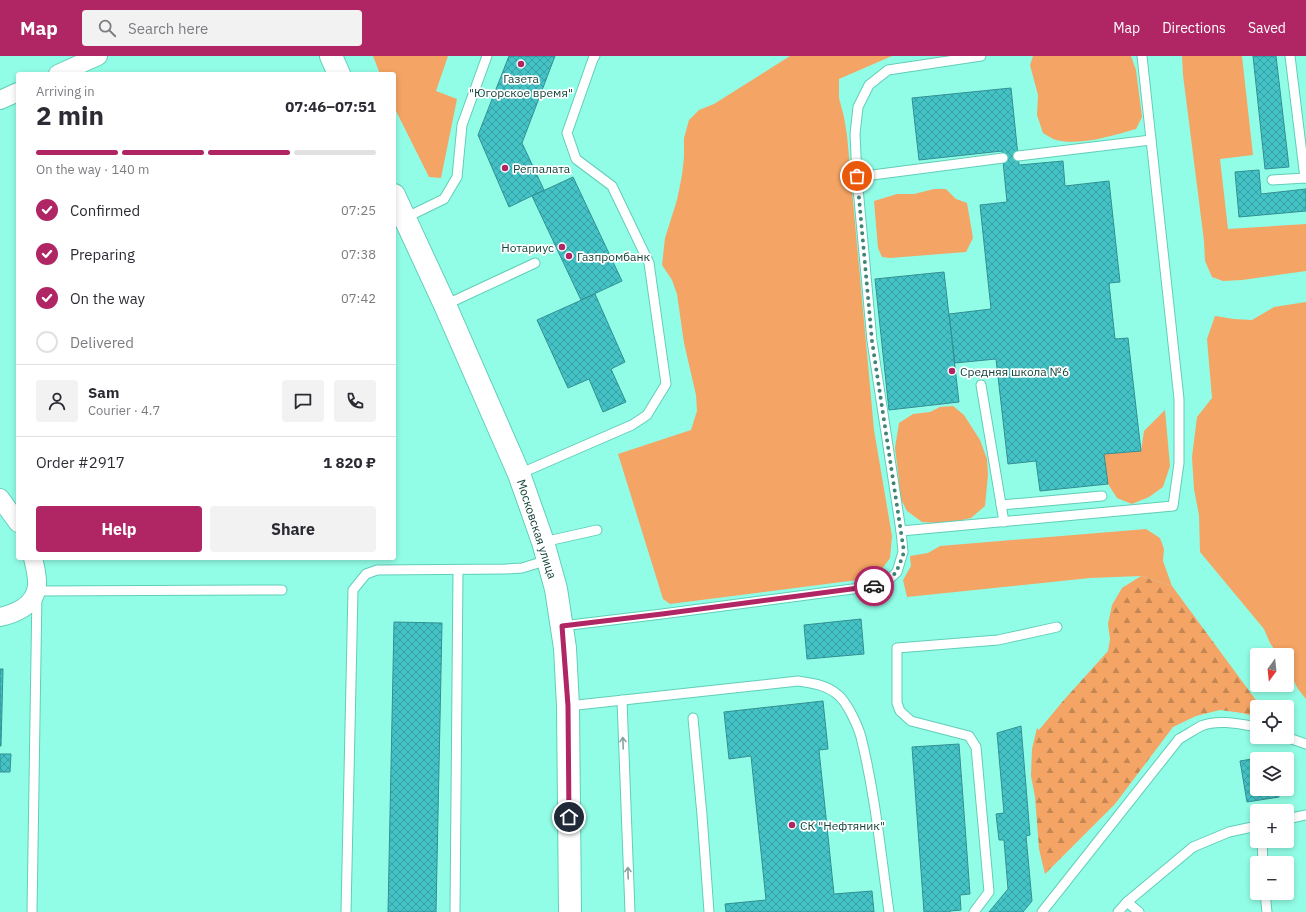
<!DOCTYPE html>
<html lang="en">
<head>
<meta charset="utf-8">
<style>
	:root { --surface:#fff; --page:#f2f2f3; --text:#2b2b33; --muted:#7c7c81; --line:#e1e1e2; --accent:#b02665 }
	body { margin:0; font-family:"IBM Plex Sans",sans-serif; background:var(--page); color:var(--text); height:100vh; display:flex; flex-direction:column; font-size:15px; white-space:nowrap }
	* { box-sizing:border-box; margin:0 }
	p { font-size:13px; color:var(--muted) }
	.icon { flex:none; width:22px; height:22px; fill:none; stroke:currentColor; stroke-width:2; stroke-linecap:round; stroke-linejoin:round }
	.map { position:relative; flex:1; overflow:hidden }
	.panel { position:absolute; left:16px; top:16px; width:380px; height:488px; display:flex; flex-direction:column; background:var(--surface); border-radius:4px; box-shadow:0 2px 6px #0003 }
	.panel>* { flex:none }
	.needle { width:26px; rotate:195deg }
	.tools { position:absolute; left:1250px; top:592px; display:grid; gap:8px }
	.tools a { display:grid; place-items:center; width:44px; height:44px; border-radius:4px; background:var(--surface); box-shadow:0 2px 6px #0003; font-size:20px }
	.pin { position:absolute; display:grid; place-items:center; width:34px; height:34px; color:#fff; margin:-17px; border:2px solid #fff; border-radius:50%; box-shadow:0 1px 4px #0007 }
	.courier { position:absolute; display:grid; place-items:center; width:40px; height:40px; margin:-20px; border:3px solid #b02665; border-radius:50%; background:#fff; color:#222; box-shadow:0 1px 5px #0007 }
	.head em { font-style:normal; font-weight:700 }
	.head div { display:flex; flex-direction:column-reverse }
	.head { display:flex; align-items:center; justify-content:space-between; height:68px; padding:0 20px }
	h1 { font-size:26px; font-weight:700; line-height:30px }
	.bar { display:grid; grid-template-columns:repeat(4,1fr); gap:6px 4px; align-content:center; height:48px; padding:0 20px }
	.bar i { height:5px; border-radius:3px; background:var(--line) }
	.bar .on { background:var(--accent) }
	.bar p { grid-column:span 4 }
	.line { display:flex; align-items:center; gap:10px; padding:0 20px; border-top:1px solid var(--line) }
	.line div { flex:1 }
	.round { display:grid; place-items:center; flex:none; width:42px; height:42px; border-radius:4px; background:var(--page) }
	ol { padding:0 20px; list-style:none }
	li { display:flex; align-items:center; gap:12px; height:44px }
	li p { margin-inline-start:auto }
	li .icon { padding:4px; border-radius:50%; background:var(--accent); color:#fff; stroke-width:4 }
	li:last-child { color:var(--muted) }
	li i { width:22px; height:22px; border:2px solid var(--line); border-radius:50% }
	.button { display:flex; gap:8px; margin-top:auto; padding:8px 20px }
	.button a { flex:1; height:46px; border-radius:4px; background:var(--accent); color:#fff; font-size:16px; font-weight:700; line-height:46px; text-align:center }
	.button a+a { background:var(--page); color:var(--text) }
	header { display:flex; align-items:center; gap:24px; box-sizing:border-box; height:56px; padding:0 20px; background:var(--accent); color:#fff }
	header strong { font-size:19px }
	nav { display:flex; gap:22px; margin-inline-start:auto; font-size:14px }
	.search { width:280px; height:36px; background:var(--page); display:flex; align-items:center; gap:10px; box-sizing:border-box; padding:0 14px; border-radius:4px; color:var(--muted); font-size:15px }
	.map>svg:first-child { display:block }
</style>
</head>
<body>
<header>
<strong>Map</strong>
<div class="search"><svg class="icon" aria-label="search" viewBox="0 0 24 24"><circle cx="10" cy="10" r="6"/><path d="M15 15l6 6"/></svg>Search here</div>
<nav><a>Map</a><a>Directions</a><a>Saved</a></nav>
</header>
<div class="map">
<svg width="1306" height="856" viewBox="0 0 1306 856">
	<defs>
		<pattern id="forest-firs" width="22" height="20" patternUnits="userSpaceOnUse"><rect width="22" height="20" fill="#f4a464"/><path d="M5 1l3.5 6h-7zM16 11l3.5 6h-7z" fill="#c48753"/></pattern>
		<pattern id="building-cross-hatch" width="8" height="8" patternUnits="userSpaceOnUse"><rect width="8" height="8" fill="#44c3c7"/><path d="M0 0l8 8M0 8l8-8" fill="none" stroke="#38a0a3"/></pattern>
	</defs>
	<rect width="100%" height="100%" fill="#92fde6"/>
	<!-- green -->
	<g fill="#f4a464">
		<polygon points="373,0 448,0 436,35 457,43 441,122 429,121 394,51 394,18 380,18"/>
		<polygon points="790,0 892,0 839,23 839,42 844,61 847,79 874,374 892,480 890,502 879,517 865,523 670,548 663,543 618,398 691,374 697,355 696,339 684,287 677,238 672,224 662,209 665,182 677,144 682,119 684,101 684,82 689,64 699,54 714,48"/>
		<path d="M1033,0H1131L1136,14L1142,61L1136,73C1112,80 1077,91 1053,83C1050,81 1046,79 1043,77L1037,59L1038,39L1030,9Z"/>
		<polygon points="1182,0 1242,0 1253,99 1220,103 1228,173 1306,168 1306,215 1242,224 1223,225 1212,221 1205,205 1204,185 1183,19"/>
		<polygon points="934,133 946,133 956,143 967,147 973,182 966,196 890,202 882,201 878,192 874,145 897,138 914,138"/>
		<polygon points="1306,246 1306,643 1298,633 1287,612 1287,599 1278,599 1270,587 1264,573 1200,496 1199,459 1194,433 1192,401 1197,361 1212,342 1207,283 1215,260 1234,263 1252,264 1274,251"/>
		<polygon points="953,350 964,359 980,384 987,403 988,419 985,450 971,462 953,466 936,467 922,466 907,455 899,439 899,424 895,392 899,367 913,358 930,356 940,351"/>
		<polygon points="1165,354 1170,410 1163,431 1149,441 1132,448 1117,442 1108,428 1104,398 1141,395 1144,375"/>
		<polygon points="1146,473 1160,482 1164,493 1163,505 1172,530 1141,520 1090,522 907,541 903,524 911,510 910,500 928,497 940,490"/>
	</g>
	<!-- forest -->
	<polygon fill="url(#forest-firs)" points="1141,520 1172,530 1261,651 1257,651 1257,661 1242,657 1220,654 1196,660 1173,671 1115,748 1045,818 1039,793 1035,741 1031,720 1032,693 1037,672 1039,674 1063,645 1108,595 1110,583 1108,568 1112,549 1122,532"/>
	<!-- building -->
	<g fill="url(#building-cross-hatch)" stroke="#338f92">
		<polygon points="509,0 555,0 522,87 544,134 509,151 478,79"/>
		<polygon points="1253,0 1276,0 1289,111 1265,113"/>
		<polygon points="1011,32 1019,109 1063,105 1065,130 1109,125 1120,226 1109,227 1115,283 1128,282 1141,395 1104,398 1108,428 1040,435 1036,405 1008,408 996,303 955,307 949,258 991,253 980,149 1007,146 1002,95 919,104 912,42"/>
		<polygon points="1259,114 1261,138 1306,133 1306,155 1239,161 1235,116"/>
		<polygon points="573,121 622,225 581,244 532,140"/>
		<polygon points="944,216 959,346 889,354 875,223"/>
		<polygon points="595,238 625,306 611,313 626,346 603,356 589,323 568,332 537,264"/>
		<polygon points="861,563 864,598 807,603 804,569"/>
		<polygon points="394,566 442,567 436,856 388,856"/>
		<polygon points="0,613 3,613 1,690 0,690"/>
		<polygon points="823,645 828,693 819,694 834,838 872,835 874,856 726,856 725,848 766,844 751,700 729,703 724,656"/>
		<polygon points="1021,670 1030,779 1026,780 1032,845 1023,856 989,856 1008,833 1004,784 999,784 996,758 1004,757 997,677"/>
		<polygon points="959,688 970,838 960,839 961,854 950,855 950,856 924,856 912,691"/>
		<polygon points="0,698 11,698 10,716 0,716"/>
		<polygon points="1264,701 1264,703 1257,703 1257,733 1278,733 1279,741 1247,746 1240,705"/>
	</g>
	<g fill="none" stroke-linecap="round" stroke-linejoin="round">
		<!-- lane casing -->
		<g stroke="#61ceb8" stroke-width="11">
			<g id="lane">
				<polyline points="1290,0 1305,122 1306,122"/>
				<polyline points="1018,100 1151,84"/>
				<polyline points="1003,102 857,121 872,285 901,475 1173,450 1179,407 1179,343 1142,0"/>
				<polyline points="857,121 855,78 858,51 869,29 888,14 981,0"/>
				<polyline points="1272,124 1305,122"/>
				<polyline points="405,162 444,143 457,121 462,69 487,0"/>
				<polyline points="445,249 535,207"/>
				<polyline points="981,329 1004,466"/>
				<polyline points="519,418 632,369 647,359 666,328 649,207 612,130 576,103 567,77 593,3 595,0"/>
				<polyline points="1001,449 1102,440"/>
				<polyline points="543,486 597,474"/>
				<polyline points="562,570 662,558 883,529 897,516 903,496 901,475"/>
				<polyline points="622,644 630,856"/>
				<path d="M568,650L798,625C812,627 827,629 838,639C847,646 858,670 861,681C875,737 881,799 889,856"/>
				<polyline points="693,662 702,759 709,856"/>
				<polyline points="1286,681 1306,688"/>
				<polyline points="1287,763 1306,759"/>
				<polyline points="1262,785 1263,807"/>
				<polyline points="1265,837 1267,856"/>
				<polyline points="1127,846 1139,856"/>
				<polyline points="32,856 37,535 282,534"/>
				<polyline points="346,856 353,534 366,518 377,514 506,513 522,512 548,504"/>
				<polyline points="455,856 458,515"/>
				<polyline points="974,856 989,836 976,691 969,680 911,665 900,655 897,647 897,592 998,584 1057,571"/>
				<path d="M1042,856L1179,683C1186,679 1194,674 1201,670C1218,663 1240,668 1257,671"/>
				<polyline points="1118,856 1127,846 1193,791 1229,776 1257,770"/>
			</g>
		</g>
		<!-- street casing -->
		<g stroke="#61ceb8" stroke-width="20">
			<g id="street">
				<polyline points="58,18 98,0"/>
				<polyline points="0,44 18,36"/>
				<polyline points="0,442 18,467"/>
				<path d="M0,561C9,559 15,557 23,552C42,539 38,522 33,502"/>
			</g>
		</g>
		<!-- secondary casing -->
		<g stroke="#61ceb8" stroke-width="24">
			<g id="secondary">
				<polyline points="331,0 339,18"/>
				<polyline points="394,139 445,249 519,418 543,486 556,533 565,592 568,650 570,856"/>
			</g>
		</g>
		<!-- lane -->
		<use href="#lane" stroke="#fff" stroke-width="9"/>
		<!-- street -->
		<use href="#street" stroke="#fff" stroke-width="18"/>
		<!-- secondary -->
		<use href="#secondary" stroke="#fff" stroke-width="22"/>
	</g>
	<!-- one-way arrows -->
	<defs><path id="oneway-shaft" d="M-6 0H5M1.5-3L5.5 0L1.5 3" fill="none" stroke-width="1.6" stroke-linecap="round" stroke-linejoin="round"/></defs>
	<g stroke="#89a19c">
		<use href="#oneway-shaft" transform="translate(623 687) rotate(-92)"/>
		<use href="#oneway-shaft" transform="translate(628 817) rotate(-92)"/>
	</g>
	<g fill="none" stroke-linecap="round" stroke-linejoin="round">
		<!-- done -->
		<path stroke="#3f8476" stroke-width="4" stroke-dasharray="0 7.2" d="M857,120L872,285L904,496C898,513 894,527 874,530"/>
		<!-- route -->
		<polyline stroke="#b02665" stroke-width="5" points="569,761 568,650 562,570 662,558 874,530"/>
	</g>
	<!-- markers -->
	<g fill="#b02665" stroke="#fff" stroke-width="1.5">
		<circle cx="521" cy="8" r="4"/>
		<circle cx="505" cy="112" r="4"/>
		<circle cx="562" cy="191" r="4"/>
		<circle cx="569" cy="200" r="4"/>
		<circle cx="952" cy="315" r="4"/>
		<circle cx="792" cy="769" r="4"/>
	</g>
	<g text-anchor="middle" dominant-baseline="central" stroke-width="3.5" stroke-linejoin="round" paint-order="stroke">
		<!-- poi labels -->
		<g font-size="12" fill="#13433a" stroke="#fff" text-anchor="start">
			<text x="521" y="22" text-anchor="middle">Газета<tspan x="521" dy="14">"Югорское время"</tspan></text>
			<text x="513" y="112">Регпалата</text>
			<text x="554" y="191" text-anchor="end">Нотариус</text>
			<text x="577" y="200">Газпромбанк</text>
			<text x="960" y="315">Средняя школа №6</text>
			<text x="800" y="769">СК "Нефтяник"</text>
		</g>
		<!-- street labels -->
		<g font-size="12" fill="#13433a" stroke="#fff">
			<text transform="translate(537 473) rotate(72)">Московская улица</text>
		</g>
	</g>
</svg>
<div class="tools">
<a><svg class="needle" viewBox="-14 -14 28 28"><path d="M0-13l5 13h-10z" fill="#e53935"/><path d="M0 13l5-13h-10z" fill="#7c7c81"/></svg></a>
<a><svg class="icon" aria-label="locate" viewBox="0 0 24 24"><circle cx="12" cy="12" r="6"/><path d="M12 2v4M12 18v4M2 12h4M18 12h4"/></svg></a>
<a><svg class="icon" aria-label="layers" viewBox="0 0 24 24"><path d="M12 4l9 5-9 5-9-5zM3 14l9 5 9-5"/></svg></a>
<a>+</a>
<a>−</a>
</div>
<div class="pin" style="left:857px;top:120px;background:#ea580c"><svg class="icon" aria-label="bag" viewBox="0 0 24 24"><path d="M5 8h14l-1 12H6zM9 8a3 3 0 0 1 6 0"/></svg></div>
<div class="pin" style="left:569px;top:761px;background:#1f2937"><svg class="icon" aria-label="home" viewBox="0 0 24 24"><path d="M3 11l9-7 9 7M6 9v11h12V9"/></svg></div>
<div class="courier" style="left:874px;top:530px"><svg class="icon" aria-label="car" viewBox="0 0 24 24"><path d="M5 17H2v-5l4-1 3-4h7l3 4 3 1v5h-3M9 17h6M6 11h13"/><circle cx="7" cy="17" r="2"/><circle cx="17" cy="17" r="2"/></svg></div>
<section class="panel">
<div class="head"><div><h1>2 min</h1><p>Arriving in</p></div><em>07:46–07:51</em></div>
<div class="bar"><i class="on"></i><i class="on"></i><i class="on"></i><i></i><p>On the way · 140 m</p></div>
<ol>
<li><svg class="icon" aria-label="check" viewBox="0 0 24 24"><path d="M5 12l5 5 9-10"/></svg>Confirmed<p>07:25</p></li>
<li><svg class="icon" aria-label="check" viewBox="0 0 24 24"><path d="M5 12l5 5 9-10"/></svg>Preparing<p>07:38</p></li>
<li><svg class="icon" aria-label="check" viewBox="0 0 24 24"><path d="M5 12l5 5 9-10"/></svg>On the way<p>07:42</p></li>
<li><i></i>Delivered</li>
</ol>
<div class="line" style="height:72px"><a class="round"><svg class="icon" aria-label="person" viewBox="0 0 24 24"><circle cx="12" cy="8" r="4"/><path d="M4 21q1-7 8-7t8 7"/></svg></a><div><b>Sam</b><p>Courier · 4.7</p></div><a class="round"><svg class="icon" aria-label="chat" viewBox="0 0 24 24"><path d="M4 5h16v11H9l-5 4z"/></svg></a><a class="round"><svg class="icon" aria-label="phone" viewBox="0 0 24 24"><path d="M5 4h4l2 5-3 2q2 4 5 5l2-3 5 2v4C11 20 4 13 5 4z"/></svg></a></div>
<div class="line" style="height:52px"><div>Order #2917</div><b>1 820 ₽</b></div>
<div class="button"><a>Help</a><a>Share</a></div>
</section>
</div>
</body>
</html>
